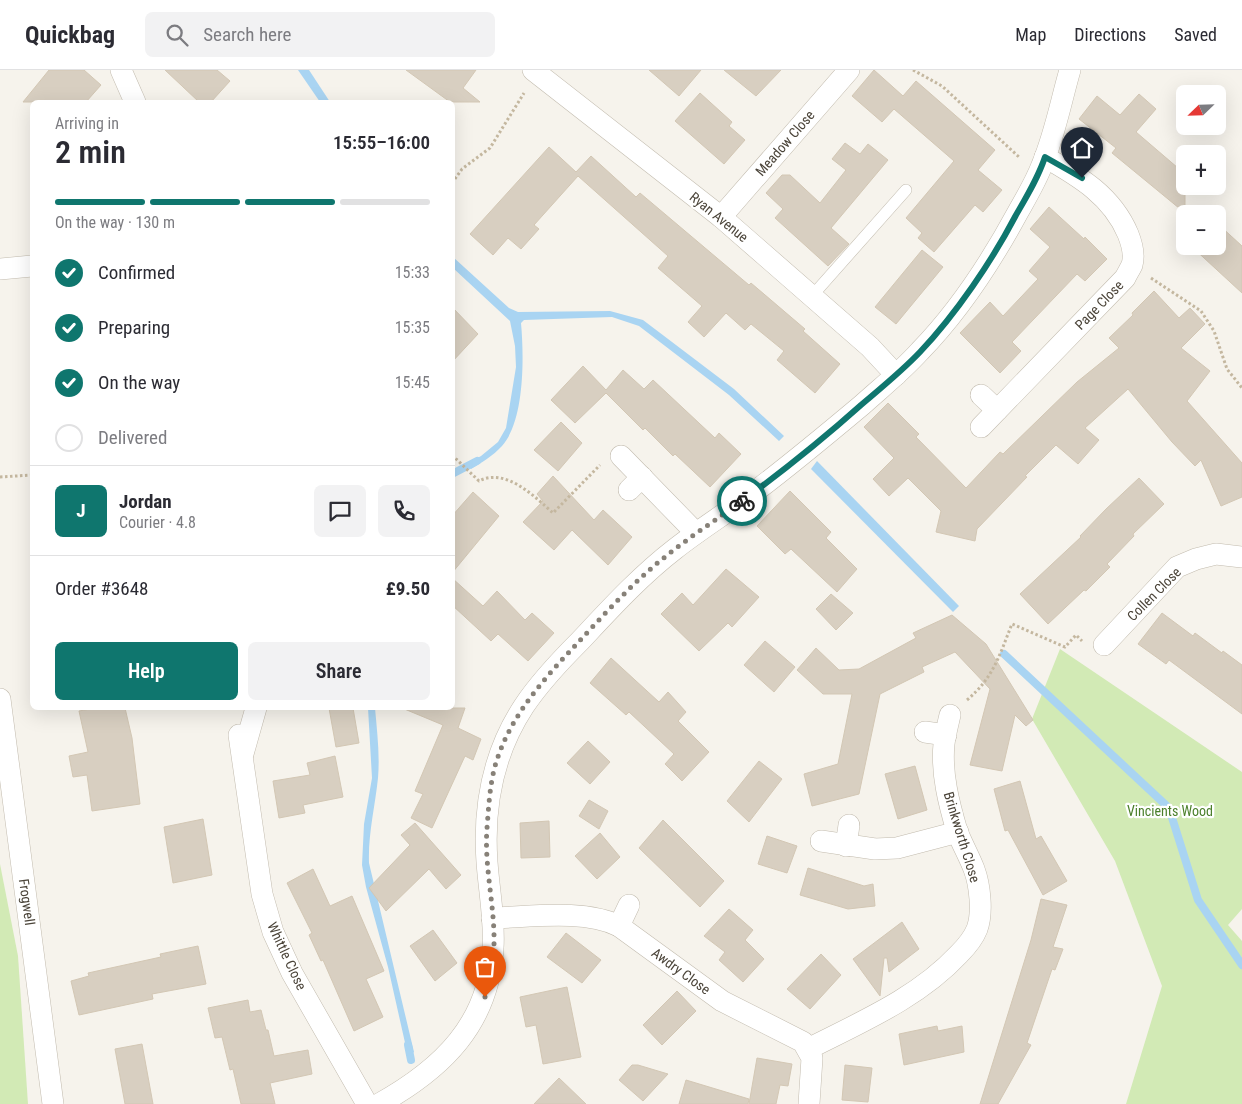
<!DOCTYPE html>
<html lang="en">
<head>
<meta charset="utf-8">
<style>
	:root { --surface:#fff; --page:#f2f2f3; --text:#2b2b33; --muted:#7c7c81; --line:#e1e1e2; --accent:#0f766e }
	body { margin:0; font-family:"Roboto Condensed",sans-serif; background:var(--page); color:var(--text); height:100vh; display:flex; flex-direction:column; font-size:19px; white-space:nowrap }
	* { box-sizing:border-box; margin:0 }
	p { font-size:16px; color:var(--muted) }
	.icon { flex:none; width:28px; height:28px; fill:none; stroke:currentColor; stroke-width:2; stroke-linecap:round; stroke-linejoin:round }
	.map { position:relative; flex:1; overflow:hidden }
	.panel { position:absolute; left:30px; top:30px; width:425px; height:610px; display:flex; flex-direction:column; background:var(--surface); border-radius:8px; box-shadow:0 5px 20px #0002 }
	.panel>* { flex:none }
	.needle { width:32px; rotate:247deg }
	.tools { position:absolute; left:1176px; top:15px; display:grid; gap:10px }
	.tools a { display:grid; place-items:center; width:50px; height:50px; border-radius:8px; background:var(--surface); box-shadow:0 5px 20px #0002; font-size:25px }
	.pin { position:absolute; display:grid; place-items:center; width:42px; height:42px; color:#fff; margin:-51px -21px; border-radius:50% 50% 50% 0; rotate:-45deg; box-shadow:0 0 5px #0007 }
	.pin .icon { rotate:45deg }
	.courier { position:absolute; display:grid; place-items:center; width:50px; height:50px; margin:-25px; border:4px solid #0f766e; border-radius:50%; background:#fff; color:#222; box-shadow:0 1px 6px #0007 }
	.overview em { font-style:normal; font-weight:600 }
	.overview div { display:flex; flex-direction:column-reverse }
	.overview { display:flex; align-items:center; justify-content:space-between; height:85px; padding:0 25px }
	h1 { font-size:32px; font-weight:600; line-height:38px }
	.bar { display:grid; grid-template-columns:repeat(4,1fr); gap:8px 5px; align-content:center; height:60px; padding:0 25px }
	.bar i { height:6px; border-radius:4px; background:var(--line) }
	.bar .active { background:var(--accent) }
	.bar p { grid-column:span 4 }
	.line { display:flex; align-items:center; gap:12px; padding:0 25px; border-top:1px solid var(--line) }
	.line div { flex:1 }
	.round { display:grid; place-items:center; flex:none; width:52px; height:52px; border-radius:8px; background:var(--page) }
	ol { padding:0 25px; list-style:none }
	li { display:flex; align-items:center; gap:15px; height:55px }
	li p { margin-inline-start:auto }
	li .icon { padding:5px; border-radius:50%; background:var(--accent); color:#fff; stroke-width:4 }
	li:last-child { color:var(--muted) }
	li i { width:28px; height:28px; border:2px solid var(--line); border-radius:50% }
	.button { display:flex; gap:10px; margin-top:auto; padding:10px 25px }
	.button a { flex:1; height:58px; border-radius:8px; background:var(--accent); color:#fff; font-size:20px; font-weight:600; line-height:58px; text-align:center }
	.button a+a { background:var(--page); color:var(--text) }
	header { display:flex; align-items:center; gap:30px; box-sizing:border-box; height:70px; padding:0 25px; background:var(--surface); border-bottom:1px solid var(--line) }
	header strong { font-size:24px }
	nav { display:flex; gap:28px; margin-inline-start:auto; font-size:18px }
	.search { width:350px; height:45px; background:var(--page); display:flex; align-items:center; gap:12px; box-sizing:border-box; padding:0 18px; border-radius:8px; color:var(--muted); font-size:19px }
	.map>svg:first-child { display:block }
</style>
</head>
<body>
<header>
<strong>Quickbag</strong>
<div class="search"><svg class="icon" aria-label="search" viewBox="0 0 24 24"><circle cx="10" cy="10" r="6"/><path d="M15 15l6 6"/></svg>Search here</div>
<nav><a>Map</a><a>Directions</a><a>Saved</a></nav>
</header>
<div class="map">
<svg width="1242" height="1034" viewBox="0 0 1242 1034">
	<rect width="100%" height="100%" fill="#f6f3ec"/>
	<!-- green -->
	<g fill="#d2eab5">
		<polygon points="1060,579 1242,702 1242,839 1228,855 1242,871 1242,1034 1126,1034 1162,916 1115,791 1032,649"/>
		<polygon points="0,794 18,886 28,1034 0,1034"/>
	</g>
	<!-- water -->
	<g fill="#a9d4f2">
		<polygon points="298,0 309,0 330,32 320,32"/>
		<path d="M453,187L509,238L518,242L610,241L643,250L734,319L784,366L779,371L729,325L639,256L612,247L524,250L521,253C524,286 525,350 502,376C493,386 481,393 471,399L467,394L481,386L498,372L506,358L516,297L515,276L510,251L453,198Z"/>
		<polygon points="817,391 959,536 953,542 811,399"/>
		<path d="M368,638H375C377,661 380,685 378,708C375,737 368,764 369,793L414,982L408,986L388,897L366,817L362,795L364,754L372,708Z"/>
	</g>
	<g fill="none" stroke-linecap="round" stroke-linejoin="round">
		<!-- stream -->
		<g stroke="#a9d4f2" stroke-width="8">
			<polyline points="452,404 477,391"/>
			<polyline points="1004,584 1169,738 1198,830 1242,895"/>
			<polyline points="408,975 411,990"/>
		</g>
	</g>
	<!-- building -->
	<g fill="#d8cfc1" stroke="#d3c7b4">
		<polygon points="49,0 84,0 101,15 86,32 23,32"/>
		<polygon points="165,0 217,0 230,11 211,32 199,32"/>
		<polygon points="406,0 476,0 463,18 480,32 450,32"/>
		<polygon points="649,0 701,0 679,26"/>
		<polygon points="724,0 781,0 756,26"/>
		<polygon points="874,0 903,26 916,11 995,80 978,100 1002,120 983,142 975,135 934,182 918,168 922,163 906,148 954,91 894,39 882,52 852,26"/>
		<polygon points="700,23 732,52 729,56 745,70 724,94 675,51"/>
		<polygon points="1139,24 1156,39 1136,62 1185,104 1185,143 1112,83 1116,78 1079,49 1097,26 1120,45"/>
		<polygon points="845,73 860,84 868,74 888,90 831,158 849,174 828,196 775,148 783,139 766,123 782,105 790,105 820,133 846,100 832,89"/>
		<polygon points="549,77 576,102 591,86 636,127 640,123 749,215 751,213 805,259 803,261 840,294 815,323 777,290 784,281 751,254 745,260 726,243 704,267 688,252 702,236 658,198 668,186 578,106 534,155 539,159 521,179 508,168 493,185 470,164"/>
		<polygon points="1049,137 1084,169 1085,167 1107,189 1085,211 1077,204 1012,272 1021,281 1000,303 960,263 990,232 1003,246 1038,209 1029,201 1050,177 1030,159"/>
		<polygon points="1218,154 1242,176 1242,223 1191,176 1218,176"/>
		<polygon points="922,180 943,197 896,254 875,237"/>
		<polygon points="1154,221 1179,248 1190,238 1205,254 1181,278 1210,301 1187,331 1242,393 1242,427 1221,436 1201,390 1195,396 1172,372 1128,319 1085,358 1099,370 1078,394 1056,375 1025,406 1027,407 977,459 975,471 936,462 941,441 908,408 889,426 873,409 894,388 864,357 888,333 919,364 916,367 966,418 1000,382 1003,384 1077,312 1119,278 1109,268 1133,245 1132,243"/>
		<polygon points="452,237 478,264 452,292"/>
		<polygon points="583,296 606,320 623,300 644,319 653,310 715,368 719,363 741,384 710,417 675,384 673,386 645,358 643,360 606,323 575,353 551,330"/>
		<polygon points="561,352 582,373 558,401 534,380"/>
		<polygon points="553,406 594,450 603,440 632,467 608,495 572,460 554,480 523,452 543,431 537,424"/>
		<polygon points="1139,408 1164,434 1133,464 1134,466 1107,494 1110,497 1086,521 1084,520 1048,554 1020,524 1081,467 1080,466 1106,439"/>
		<polygon points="790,421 831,462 826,468 857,499 837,522 791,479 785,484 757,456"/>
		<polygon points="473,422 499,446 452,503 452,446"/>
		<polygon points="726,499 759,527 732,557 728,553 699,581 661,544 682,523 693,535"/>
		<polygon points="452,508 483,536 497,521 525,550 532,543 554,563 528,591 498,564 491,571 452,535"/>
		<polygon points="831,524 853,543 836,560 816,539"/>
		<polygon points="1162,543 1193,566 1195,563 1222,583 1223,581 1242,595 1242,644 1169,590 1166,594 1138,574"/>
		<polygon points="952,545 986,574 1033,650 1026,656 1015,645 1002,701 970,695 990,619 955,582 922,597 924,602 880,624 859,724 812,736 804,704 838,694 852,624 823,624 797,600 816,578 839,600 859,599 916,568 913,563"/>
		<polygon points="765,571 795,597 774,622 744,595"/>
		<polygon points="611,588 659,632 668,622 686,642 678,651 709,682 682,711 665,694 674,684 629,642 626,645 590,613"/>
		<polygon points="96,638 125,638 132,668 140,734 92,741 87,705 73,707 69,686 88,682 79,641"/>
		<polygon points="329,638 353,638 359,673 336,677"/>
		<polygon points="402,638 465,638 458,658 481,669 473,690 465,686 432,758 411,748 423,724 415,721 443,655"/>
		<polygon points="588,671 610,692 590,714 567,693"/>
		<polygon points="335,686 343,727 303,735 305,743 279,748 273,711 310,705 307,693"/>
		<polygon points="759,691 782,709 749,752 727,731"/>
		<polygon points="915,696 927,740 898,749 885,704"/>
		<polygon points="1020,711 1036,769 1041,766 1067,811 1043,825 1008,760 1005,761 994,719"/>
		<polygon points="589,730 608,741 599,759 579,746"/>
		<polygon points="203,749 212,805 173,813 164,757"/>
		<polygon points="663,750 724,811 700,837 639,778"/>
		<polygon points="549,751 550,787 521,788 520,753"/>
		<polygon points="415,753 461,805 446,819 429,799 386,841 369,818 410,775 401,765"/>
		<polygon points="600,763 620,787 597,809 575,786"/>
		<polygon points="767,766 797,776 787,803 758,794"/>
		<polygon points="808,798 864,816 873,814 875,836 848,839 800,825"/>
		<polygon points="313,799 330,836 352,826 384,901 366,909 383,947 354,961 323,890 321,891 309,865 312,863 287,813"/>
		<polygon points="1041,829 1067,835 1053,877 1063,879 1055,900 1052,899 1027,973 1031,975 998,1034 980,1034 1031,870"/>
		<polygon points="729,839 753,860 745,870 764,889 743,912 719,890 725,882 704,866"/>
		<polygon points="902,852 919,879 889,902 887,888 884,888 880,926 853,889"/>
		<polygon points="433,860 457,893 435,911 410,876"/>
		<polygon points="566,863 601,890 582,913 547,887"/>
		<polygon points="198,876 206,914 152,924 153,929 79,945 71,911 89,906 88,903 161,887 160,884"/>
		<polygon points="821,884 841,905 810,939 787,919"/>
		<polygon points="567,917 581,987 543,994 536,955 526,957 520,927"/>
		<polygon points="677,921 696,941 662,975 643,955"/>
		<polygon points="248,930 250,942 261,940 266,960 268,960 274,986 308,980 312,1004 270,1013 275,1034 241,1034 233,999 230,1000 222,967 215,968 208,938"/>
		<polygon points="937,956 938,961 962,956 964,982 904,995 899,964"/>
		<polygon points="142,974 153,1034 125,1034 115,979"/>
		<polygon points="757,988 792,994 788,1016 780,1015 776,1034 749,1034"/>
		<polygon points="632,995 638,995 668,1004 643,1031 619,1010"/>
		<polygon points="845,995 872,998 868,1032 842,1030"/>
		<polygon points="559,1008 586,1034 534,1034"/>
		<polygon points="686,1010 749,1029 748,1034 679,1034"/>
	</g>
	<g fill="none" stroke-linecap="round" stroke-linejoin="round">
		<!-- service casing -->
		<g stroke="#c2bbae" stroke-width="12">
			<polyline id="service" points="812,226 906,120"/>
		</g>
		<!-- minor casing -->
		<g stroke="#c2bbae" stroke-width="22">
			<g id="minor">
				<polyline points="121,0 135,32"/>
				<polyline points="533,0 721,147 870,277 896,305"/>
				<polyline points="721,147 849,0"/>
				<polyline points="0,199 32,196"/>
				<polyline points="981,325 997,340"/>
				<path d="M981,357L1125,208C1127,204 1130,199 1132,195C1135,185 1132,174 1128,164C1112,126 1080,107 1045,87"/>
				<polyline points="621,386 696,463"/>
				<polyline points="629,420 642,407"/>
				<polyline points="1104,575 1177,497 1196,489 1216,484 1242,487"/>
				<polyline points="0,629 53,1034"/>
				<polyline points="925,662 946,665"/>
				<polyline points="239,665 262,824 273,862 292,903 367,1034"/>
				<polyline points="243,684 256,638"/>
				<polyline points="821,771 875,779 897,778 958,762"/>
				<polyline points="846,776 849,755"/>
				<path d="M492,848C531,847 584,839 619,856L722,931L803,972L812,988L809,1034"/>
				<polyline points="619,856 629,835"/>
				<path d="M808,979C861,952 918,928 959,884C966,877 973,869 977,859C983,843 980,815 974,799C969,786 962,774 957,761C949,734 941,703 944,674C945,665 948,654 950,645"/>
				<path d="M379,1034C442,999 489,954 493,878C495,850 489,821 487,792C483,736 493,683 524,636C540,612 560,591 580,571C610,539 640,506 675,479C699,460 725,444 749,426C788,397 825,366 862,335C882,317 902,301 920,281C959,241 992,190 1018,142C1027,126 1036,111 1042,95C1055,64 1061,31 1070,0"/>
			</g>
		</g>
		<!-- path -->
		<g stroke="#c4b79f" stroke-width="3" stroke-dasharray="2.5 2.5" stroke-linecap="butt">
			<polyline points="913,0 942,16 1019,87"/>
			<polyline points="452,113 462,99 490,78 524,23"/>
			<polyline points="1151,208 1201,241 1214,261 1227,299 1242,318"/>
			<path d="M452,385L479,411C506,397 535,427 553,443L600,395"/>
			<polyline points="0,407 32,405"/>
			<path d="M967,630C994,607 999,586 1012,554L1065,577L1076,565L1082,571"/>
		</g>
		<!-- service -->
		<use href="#service" stroke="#fff" stroke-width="11"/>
		<!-- minor -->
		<use href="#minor" stroke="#fff" stroke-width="21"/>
	</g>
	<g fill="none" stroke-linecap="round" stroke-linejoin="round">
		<!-- done -->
		<path stroke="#878178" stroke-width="5" stroke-dasharray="0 9" d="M485,927C489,910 493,892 494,875C495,836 484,797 487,758C489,733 490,707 499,684C514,643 543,610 572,579C598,551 625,521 654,496C682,472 713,452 742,431"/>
		<!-- route -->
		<path stroke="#0f766e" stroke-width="6" d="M742,431C783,401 823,369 861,335C881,318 902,301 920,282C956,244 992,191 1016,145C1027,126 1038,108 1045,87L1082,108"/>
	</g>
	<g text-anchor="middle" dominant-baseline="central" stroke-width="4.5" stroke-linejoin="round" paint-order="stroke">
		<!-- street labels -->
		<g font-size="14" fill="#4b4439" stroke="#fff">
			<text transform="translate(785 73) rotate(-49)">Meadow Close</text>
			<text transform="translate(719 147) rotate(39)">Ryan Avenue</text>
			<text transform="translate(1099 235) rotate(-46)">Page Close</text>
			<text transform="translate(1154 524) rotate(-45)">Collen Close</text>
			<text transform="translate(962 767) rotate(73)">Brinkworth Close</text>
			<text transform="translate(27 832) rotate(82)">Frogwell</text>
			<text transform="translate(287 886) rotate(65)">Whittle Close</text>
			<text transform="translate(681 901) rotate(36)">Awdry Close</text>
		</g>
		<!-- park labels -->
		<g font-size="14" fill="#4a7f2a" stroke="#fff">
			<text x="1170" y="741">Vincients Wood</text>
		</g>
	</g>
</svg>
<div class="tools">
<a><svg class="needle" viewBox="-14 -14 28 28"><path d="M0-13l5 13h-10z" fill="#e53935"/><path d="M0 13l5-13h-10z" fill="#7c7c81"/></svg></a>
<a>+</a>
<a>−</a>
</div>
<div class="pin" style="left:485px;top:927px;background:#ea580c"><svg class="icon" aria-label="bag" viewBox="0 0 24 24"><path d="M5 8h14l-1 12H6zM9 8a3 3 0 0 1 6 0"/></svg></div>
<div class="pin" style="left:1082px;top:108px;background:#1f2937"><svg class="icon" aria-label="home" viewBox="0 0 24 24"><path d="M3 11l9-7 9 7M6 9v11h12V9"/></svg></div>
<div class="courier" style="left:742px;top:431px"><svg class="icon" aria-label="bike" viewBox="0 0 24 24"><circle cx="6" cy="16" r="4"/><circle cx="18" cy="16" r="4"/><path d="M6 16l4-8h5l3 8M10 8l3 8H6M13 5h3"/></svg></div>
<section class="panel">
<div class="overview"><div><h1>2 min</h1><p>Arriving in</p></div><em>15:55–16:00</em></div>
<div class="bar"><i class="active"></i><i class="active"></i><i class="active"></i><i></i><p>On the way · 130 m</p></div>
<ol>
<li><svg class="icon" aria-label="check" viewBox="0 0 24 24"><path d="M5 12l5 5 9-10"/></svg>Confirmed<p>15:33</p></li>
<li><svg class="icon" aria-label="check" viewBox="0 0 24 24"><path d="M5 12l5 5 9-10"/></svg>Preparing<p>15:35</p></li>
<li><svg class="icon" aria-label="check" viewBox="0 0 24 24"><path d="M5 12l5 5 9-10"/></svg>On the way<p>15:45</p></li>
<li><i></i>Delivered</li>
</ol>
<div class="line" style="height:90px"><b class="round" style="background:var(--accent);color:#fff">J</b><div><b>Jordan</b><p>Courier · 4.8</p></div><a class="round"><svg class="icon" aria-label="chat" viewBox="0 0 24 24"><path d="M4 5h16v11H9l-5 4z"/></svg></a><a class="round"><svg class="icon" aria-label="phone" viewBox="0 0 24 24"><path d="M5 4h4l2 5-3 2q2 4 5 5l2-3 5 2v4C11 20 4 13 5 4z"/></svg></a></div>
<div class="line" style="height:65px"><div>Order #3648</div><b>£9.50</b></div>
<div class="button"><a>Help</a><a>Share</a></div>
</section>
</div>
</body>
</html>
